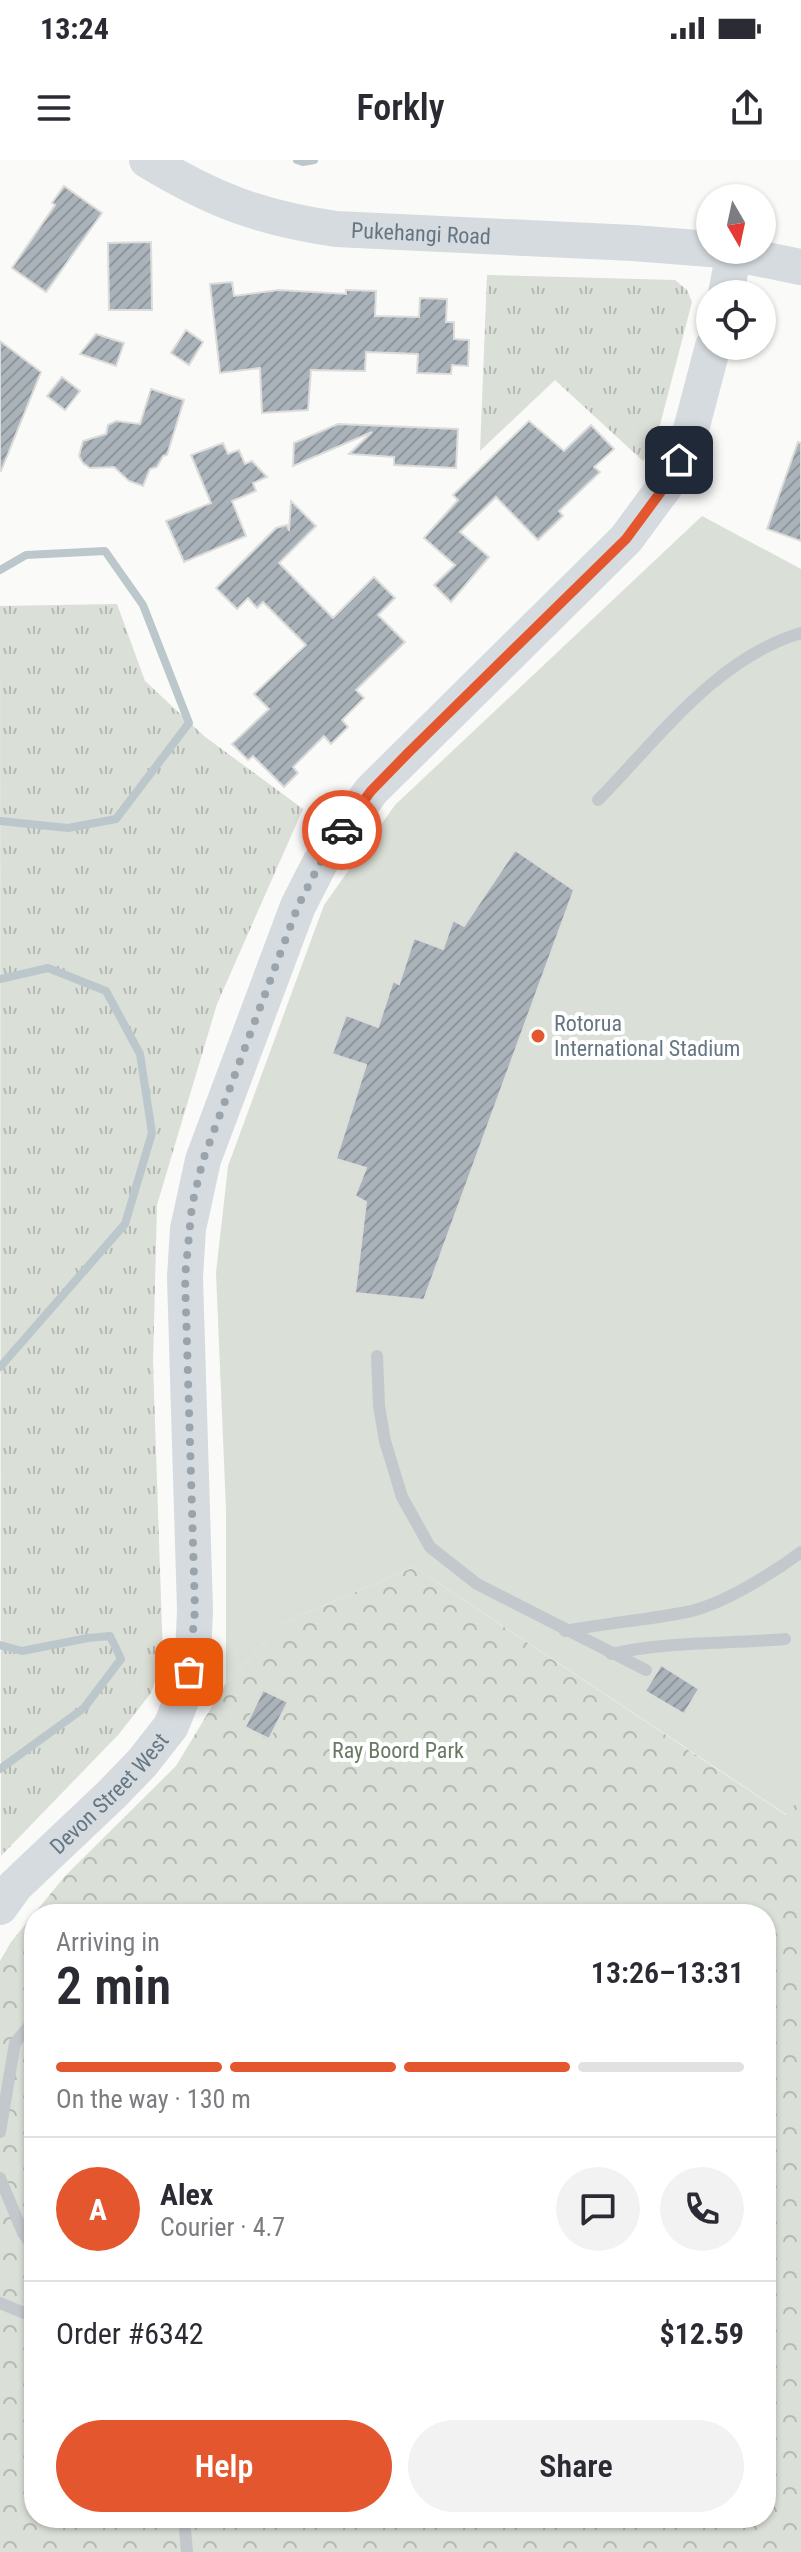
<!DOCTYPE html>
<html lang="en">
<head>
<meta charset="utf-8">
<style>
	:root { --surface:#fff; --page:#f2f2f3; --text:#2b2b33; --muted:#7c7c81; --line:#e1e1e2; --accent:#e4572e }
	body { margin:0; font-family:"Roboto Condensed",sans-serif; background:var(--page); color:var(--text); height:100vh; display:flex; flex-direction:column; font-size:30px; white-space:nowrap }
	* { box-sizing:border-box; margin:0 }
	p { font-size:26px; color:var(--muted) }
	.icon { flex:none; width:44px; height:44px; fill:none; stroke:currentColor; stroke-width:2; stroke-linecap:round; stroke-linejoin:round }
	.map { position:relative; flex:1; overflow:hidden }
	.side { position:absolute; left:24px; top:1744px; width:752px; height:624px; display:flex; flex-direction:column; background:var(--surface); border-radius:32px; box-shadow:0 2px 6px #0004 }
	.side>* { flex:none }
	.needle { width:52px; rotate:171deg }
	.controls { position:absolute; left:696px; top:24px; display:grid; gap:16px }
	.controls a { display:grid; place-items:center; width:80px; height:80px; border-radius:50%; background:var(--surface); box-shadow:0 2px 6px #0004; font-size:40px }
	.pin { position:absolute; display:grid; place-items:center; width:68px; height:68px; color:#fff; margin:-34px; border-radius:16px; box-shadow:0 4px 12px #0006 }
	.courier { position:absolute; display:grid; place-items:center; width:80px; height:80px; margin:-40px; border:6px solid #e4572e; border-radius:50%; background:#fff; color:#222; box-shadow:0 2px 10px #0007 }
	.head em { font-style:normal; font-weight:600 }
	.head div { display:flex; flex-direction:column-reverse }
	.head { display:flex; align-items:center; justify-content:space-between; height:136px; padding:0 32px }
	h1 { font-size:52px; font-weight:600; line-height:60px }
	.bar { display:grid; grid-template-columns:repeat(4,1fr); gap:12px 8px; align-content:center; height:96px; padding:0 32px }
	.bar i { height:10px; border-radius:6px; background:var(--line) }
	.bar .on { background:var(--accent) }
	.bar p { grid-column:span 4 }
	.line { display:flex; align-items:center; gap:20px; padding:0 32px; border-top:2px solid var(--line) }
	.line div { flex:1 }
	.round { display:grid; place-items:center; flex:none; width:84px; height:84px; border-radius:42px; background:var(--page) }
	.action { display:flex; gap:16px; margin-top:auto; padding:16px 32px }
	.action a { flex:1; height:92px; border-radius:48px; background:var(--accent); color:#fff; font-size:32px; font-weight:600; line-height:92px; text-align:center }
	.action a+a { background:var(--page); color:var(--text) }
	.status { display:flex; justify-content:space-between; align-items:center; height:56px; padding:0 40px; background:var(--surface); direction:ltr }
	.status svg { height:22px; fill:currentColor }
	header { display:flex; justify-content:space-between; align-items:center; height:104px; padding:0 32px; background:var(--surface); font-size:36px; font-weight:600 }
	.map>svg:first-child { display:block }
</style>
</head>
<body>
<div class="status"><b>13:24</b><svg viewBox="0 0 49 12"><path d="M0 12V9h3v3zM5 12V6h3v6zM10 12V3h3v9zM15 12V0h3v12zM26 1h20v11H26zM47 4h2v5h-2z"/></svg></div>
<header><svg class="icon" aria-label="menu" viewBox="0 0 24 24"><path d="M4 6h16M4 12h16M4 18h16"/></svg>Forkly<svg class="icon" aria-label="share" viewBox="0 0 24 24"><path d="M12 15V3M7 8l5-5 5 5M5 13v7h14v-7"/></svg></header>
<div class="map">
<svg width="801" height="2392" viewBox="0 0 801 2392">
	<defs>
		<pattern id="grass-tufts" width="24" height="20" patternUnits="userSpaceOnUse" patternTransform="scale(2)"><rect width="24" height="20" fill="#dadfd7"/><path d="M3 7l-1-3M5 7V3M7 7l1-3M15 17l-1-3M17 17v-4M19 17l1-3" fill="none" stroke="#b4b9b4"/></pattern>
		<pattern id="park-crowns" width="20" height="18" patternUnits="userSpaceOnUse" patternTransform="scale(2)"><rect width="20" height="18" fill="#dadfd7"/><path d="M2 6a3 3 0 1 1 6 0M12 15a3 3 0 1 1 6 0" fill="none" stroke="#b4b9b4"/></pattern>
		<pattern id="building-hatch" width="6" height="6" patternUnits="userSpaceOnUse" patternTransform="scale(2)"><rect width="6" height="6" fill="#aab3b9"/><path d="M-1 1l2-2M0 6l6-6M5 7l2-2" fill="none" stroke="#8e969c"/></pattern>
	</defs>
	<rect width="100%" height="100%" fill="#fafaf8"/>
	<!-- grass -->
	<g fill="url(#grass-tufts)">
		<polygon points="487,115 675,120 687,130 692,142 655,284 643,301 555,220 480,291"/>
		<polygon points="117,444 145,521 204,576 303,649 217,844 157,1045 153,1203 163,1498 151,1533 119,1574 1,1696 0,446"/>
	</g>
	<!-- park -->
	<path fill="url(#park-crowns)" fill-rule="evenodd" d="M414,1407L786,1655L801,1636V2392H0V1801L11,1782L65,1716L176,1606L226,1523L283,1463ZM34,1754H766V2358H34Z"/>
	<!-- pitch -->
	<polygon fill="#dadfd7" points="702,356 801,409 801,1636 787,1655 414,1407 283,1463 226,1523 226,1349 216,1113 228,1006 324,745 395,645"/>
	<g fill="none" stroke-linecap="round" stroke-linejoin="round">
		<!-- stream -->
		<g stroke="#bbc7cb" stroke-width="8">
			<polyline points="297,0 303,2 314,0"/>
			<polyline points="0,410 26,395 105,391 143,445 189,563 116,659 68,668 0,661"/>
			<polyline points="0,819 48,808 106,831 140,894 152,973 125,1064 0,1207"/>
			<polyline points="0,1485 22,1491 88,1478 110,1476 121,1499 84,1548 0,1609"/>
		</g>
	</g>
	<!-- building -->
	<g fill="url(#building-hatch)" stroke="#dcdcda" stroke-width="2">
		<polygon points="64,26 102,53 46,132 12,108 55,45 52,43"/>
		<polygon points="151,82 152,150 109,150 108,83"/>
		<polygon points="232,122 234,136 279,130 346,134 346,130 376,131 375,156 419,157 420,138 447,139 446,162 454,162 454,179 469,180 468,206 452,205 451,214 417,213 418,194 366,192 365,211 311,210 308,250 262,253 260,208 220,213 210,124"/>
		<polygon points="186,170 203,182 189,205 171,193"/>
		<polygon points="96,174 124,183 116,206 80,194"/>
		<polygon points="0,181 41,212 1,311 0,311"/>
		<polygon points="62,217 80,231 65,250 47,236"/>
		<polygon points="151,229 184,240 167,295 163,296 157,307 150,309 143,326 129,321 114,307 90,308 83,303 79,296 83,281 106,274 108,265 116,261 140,264"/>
		<polygon points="529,261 564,291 591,265 614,289 594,307 600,312 559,351 563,356 538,380 496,337 460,372 489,397 451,442 434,425 455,405 424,378 458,340 453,335"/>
		<polygon points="338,264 458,269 456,308 394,305 394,297 349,294 372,272 293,306 294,283"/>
		<polygon points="798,282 801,283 801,381 767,369"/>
		<polygon points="223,283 228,294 239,290 245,304 252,301 267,317 253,323 256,331 232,341 246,376 184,402 166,361 211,343 191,295"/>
		<polygon points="291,341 316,366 279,403 333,458 374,417 395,438 378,455 405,482 356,530 364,538 342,560 348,567 331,584 324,576 293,607 298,613 284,627 253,596 248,600 232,584 269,549 254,534 306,485 263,442 257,448 248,438 237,449 216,428 276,368 287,365 289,371"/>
		<polygon points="515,690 574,730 424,1140 355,1133 366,1042 355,1036 366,1008 336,999 366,905 332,894 346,855 378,867 393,821 399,824 414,778 443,789 453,760 464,766"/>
		<polygon points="661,1505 699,1529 684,1554 645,1531"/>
		<polygon points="263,1530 288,1542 269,1579 245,1567"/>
	</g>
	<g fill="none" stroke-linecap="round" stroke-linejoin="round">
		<!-- lane -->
		<g stroke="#c3c8cc" stroke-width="12">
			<path d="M598,640C658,579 716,498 801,473"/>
			<polyline points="377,1196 379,1246 385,1281 402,1337 430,1387 477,1424 646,1510"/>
			<path d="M565,1471C606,1463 647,1460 687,1452C722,1445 773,1413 801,1392"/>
			<path d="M611,1494C668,1481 727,1484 785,1479"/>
			<polyline points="0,1972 15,1883 34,1860"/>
			<polyline points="0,2018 23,2073 34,2088"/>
			<polyline points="0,2143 34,2157"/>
			<polyline points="184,2358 187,2392"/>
		</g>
		<!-- secondary -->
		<g stroke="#d6dbdf" stroke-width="36">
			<path id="s1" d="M147,0C213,40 260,58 336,69L633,83L710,89"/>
			<polyline points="717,90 801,107"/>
			<polyline points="726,134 734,92"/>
			<path id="s2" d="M0,1747L15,1726L112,1634L142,1603L171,1566L186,1528L193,1496L195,1450L185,1117L188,1069L203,1000L298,746L320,703L371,631L626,379L671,318L688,281L713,186"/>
		</g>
	</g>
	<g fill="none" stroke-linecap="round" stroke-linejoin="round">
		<!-- done -->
		<polyline stroke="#99a4ac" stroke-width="8" stroke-dasharray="0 14.4" points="189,1512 195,1450 185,1117 192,1045 203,1000 298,746 320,703 342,670"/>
		<!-- route -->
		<polyline stroke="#e4572e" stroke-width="10" points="342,670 371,631 409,592 626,379 671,318 679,300"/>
	</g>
	<!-- markers -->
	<circle fill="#e4572e" stroke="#fff" stroke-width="3" cx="538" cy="876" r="8"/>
	<g text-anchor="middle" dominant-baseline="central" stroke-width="8" stroke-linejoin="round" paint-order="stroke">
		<!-- street labels -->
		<g font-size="22" fill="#657683" stroke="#fff">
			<text stroke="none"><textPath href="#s1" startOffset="288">Pukehangi Road</textPath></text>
			<text stroke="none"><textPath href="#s2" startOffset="158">Devon Street West</textPath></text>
		</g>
		<!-- poi labels -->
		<g font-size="22" fill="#657683" stroke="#fff" text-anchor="start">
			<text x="554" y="863">Rotorua<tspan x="554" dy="25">International Stadium</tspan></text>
		</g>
		<!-- park labels -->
		<g font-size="22" fill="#687a64" stroke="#fff">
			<text x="398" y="1590">Ray Boord Park</text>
		</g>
	</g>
</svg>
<div class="controls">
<a><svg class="needle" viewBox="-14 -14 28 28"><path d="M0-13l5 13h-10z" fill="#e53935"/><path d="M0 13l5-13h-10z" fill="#7c7c81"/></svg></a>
<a><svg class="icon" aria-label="locate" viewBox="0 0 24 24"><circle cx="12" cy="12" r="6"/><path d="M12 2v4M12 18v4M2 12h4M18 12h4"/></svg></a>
</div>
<div class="pin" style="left:189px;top:1512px;background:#ea580c"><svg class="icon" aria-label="bag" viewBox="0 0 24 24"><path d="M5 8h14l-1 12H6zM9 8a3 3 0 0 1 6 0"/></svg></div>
<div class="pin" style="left:679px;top:300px;background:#1f2937"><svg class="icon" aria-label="home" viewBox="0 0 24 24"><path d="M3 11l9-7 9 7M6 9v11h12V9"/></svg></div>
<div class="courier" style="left:342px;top:670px"><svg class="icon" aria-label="car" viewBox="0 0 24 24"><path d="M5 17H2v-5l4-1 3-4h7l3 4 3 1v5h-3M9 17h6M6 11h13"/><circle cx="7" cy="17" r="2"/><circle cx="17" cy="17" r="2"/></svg></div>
<section class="side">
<div class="head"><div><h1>2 min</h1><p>Arriving in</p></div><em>13:26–13:31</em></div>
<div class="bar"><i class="on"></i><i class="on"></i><i class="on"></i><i></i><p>On the way · 130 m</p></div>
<div class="line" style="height:144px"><b class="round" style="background:var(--accent);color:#fff">A</b><div><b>Alex</b><p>Courier · 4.7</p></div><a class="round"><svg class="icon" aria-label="chat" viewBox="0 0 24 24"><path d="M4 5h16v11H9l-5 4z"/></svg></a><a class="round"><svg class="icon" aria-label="phone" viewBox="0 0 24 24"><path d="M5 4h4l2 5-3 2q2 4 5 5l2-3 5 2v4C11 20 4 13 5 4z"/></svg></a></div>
<div class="line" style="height:104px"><div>Order #6342</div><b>$12.59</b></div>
<div class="action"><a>Help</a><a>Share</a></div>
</section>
</div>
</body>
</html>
